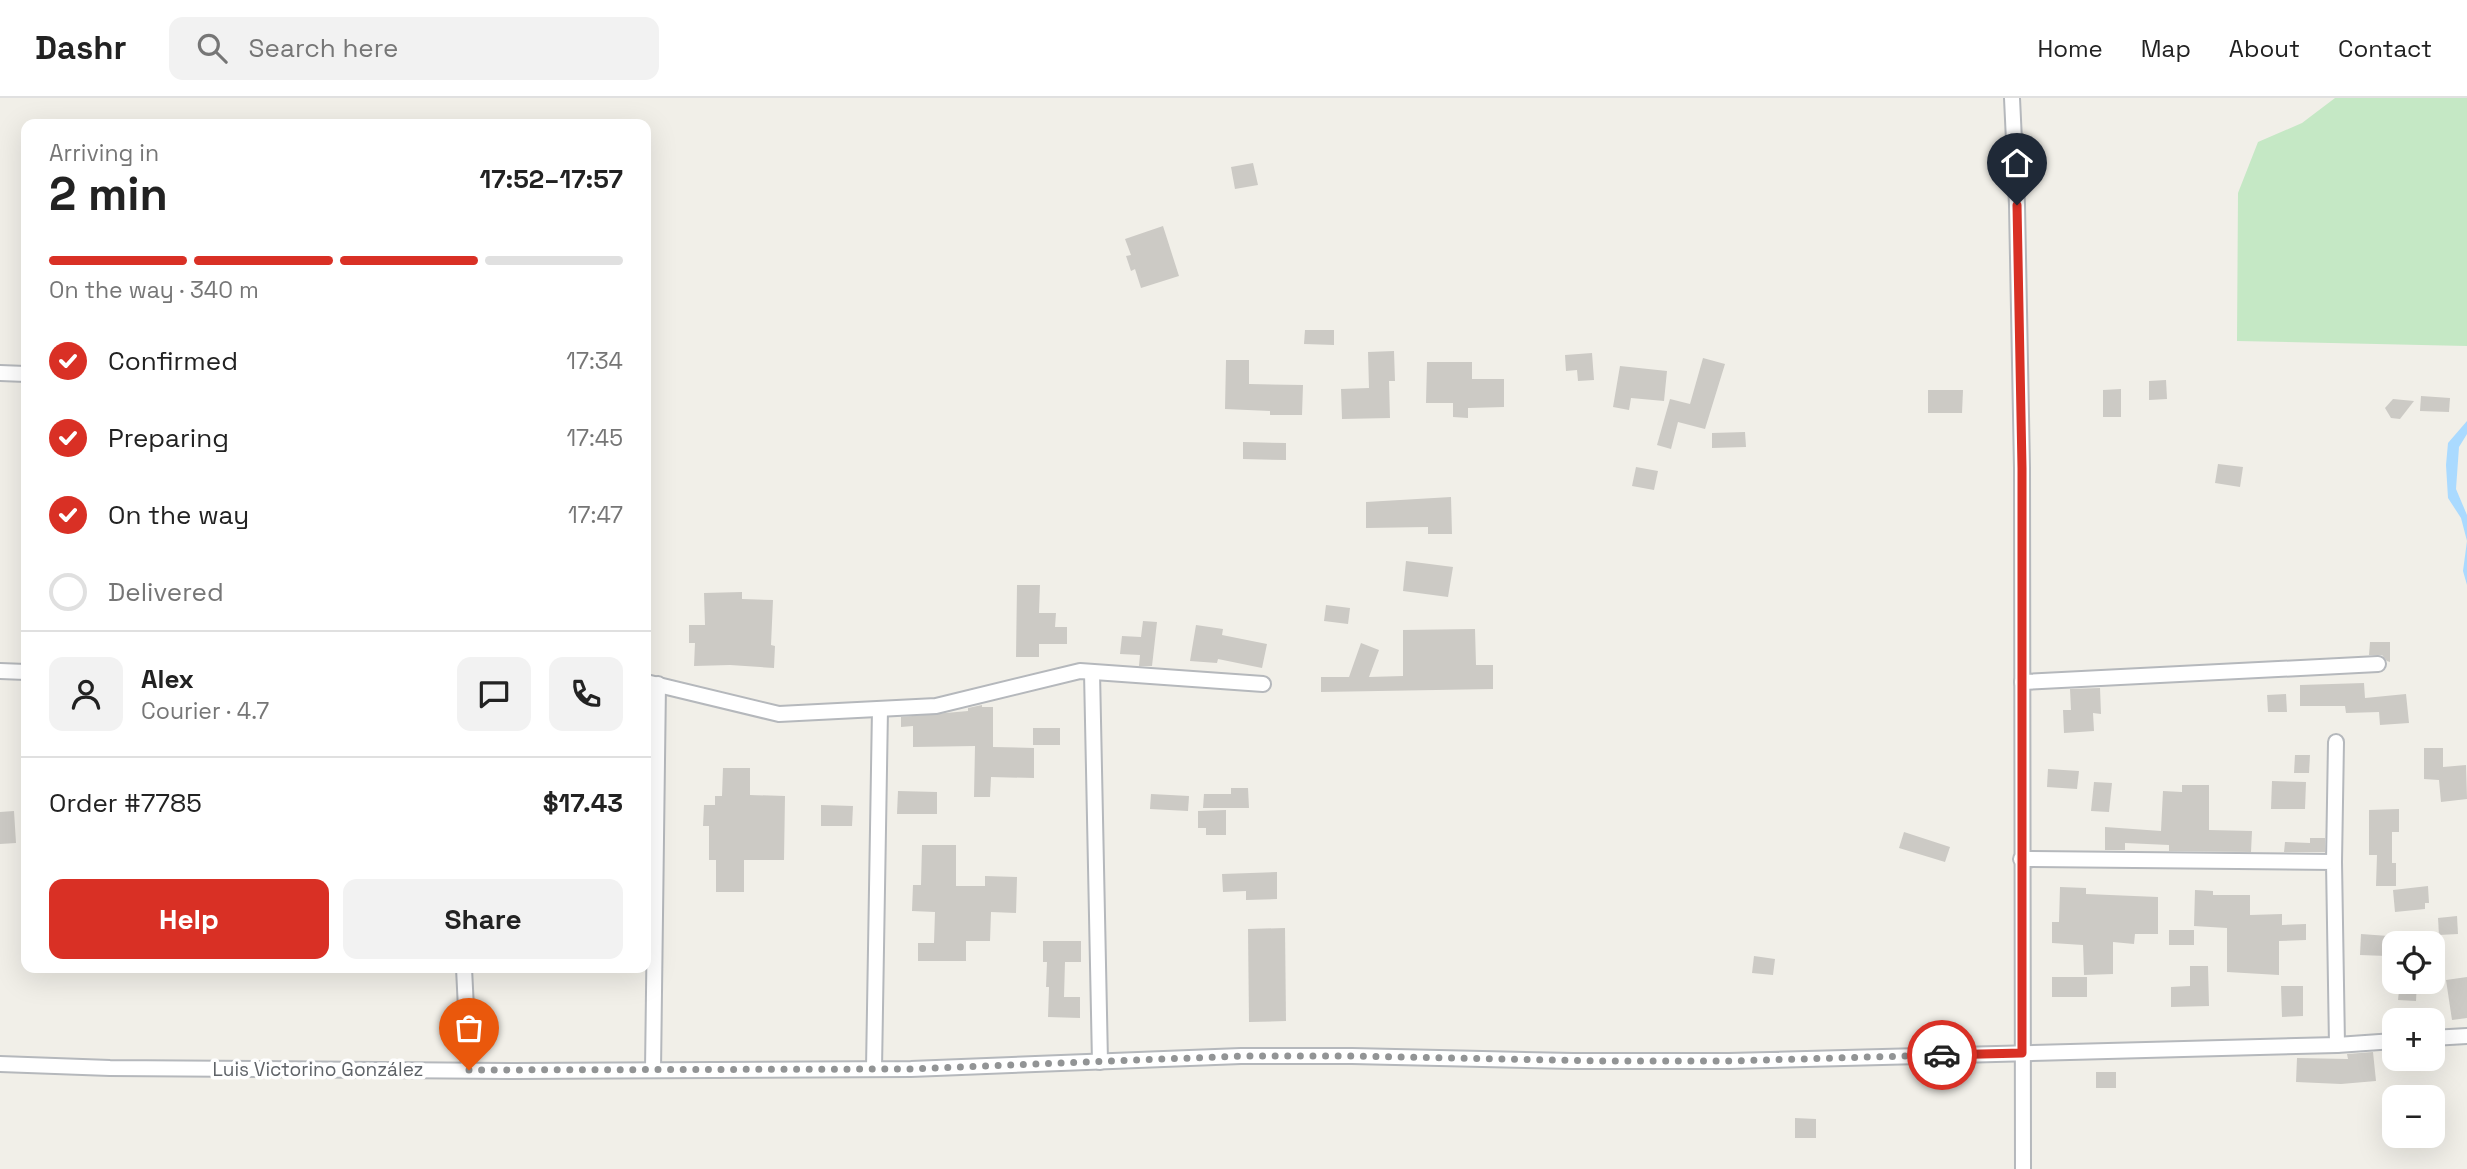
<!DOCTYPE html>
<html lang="en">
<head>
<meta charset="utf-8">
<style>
	:root { --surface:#fff; --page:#f2f2f2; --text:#222; --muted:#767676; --line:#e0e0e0; --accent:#d93025 }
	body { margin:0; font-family:"Space Grotesk",sans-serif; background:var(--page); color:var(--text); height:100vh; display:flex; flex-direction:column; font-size:26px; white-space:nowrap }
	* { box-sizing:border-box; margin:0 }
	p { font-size:23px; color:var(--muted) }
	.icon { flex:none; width:38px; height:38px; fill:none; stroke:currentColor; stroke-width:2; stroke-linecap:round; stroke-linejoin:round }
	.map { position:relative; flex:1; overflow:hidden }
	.side { position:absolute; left:21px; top:21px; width:630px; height:854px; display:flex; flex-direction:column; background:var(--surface); border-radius:14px; box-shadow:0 7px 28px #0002 }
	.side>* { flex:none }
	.tools { position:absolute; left:2382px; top:833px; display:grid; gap:14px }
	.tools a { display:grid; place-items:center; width:63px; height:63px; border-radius:14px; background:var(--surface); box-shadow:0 7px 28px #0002; font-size:35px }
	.pin { position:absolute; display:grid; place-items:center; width:60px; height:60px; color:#fff; margin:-72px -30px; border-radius:50% 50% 50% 0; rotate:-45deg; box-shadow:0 0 7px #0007 }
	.pin .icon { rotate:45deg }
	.courier { position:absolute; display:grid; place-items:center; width:70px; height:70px; margin:-35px; border:5px solid #d93025; border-radius:50%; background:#fff; color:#222; box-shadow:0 2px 9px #0007 }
	.overview em { font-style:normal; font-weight:700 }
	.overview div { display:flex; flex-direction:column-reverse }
	.overview { display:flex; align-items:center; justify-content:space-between; height:119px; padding:0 28px }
	h1 { font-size:46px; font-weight:700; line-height:52px }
	.bar { display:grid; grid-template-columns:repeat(4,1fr); gap:10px 7px; align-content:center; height:84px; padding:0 28px }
	.bar i { height:9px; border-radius:5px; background:var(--line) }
	.bar .on { background:var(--accent) }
	.bar p { grid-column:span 4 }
	.line { display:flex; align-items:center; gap:18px; padding:0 28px; border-top:2px solid var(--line) }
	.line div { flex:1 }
	.round { display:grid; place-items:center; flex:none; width:74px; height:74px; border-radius:14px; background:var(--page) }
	ol { padding:0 28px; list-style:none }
	li { display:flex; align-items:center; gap:21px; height:77px }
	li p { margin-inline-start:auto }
	li .icon { padding:7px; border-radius:50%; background:var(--accent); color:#fff; stroke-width:4 }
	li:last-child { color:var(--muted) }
	li i { width:38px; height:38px; border:4px solid var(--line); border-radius:50% }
	.primary-button { display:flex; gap:14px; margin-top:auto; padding:14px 28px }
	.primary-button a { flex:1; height:80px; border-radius:14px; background:var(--accent); color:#fff; font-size:28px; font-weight:700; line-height:80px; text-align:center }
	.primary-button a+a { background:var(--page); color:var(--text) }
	header { display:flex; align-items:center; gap:42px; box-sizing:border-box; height:98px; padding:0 35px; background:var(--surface); border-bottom:2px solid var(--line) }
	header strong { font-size:33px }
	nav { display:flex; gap:38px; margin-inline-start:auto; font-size:24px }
	.search { width:490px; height:63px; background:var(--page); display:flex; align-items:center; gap:18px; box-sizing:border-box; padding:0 24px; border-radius:14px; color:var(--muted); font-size:26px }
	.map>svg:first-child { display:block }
</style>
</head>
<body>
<header>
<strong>Dashr</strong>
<div class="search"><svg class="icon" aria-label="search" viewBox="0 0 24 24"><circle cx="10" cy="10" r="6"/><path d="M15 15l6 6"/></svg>Search here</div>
<nav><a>Home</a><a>Map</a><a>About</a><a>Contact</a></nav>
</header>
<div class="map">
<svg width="2467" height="1071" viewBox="0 0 2467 1071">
	<rect width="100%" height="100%" fill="#f1efe8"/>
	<!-- green -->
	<polygon fill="#c5e8c5" points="2335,0 2467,0 2467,248 2237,243 2238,95 2258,44 2302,25"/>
	<!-- water -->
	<polygon fill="#aadaff" points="2467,323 2467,336 2459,349 2456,391 2467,417 2467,487 2463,473 2467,443 2461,420 2448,400 2446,367 2448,345"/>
	<!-- building -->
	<g fill="#cccac5">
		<polygon points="1253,65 1258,87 1235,91 1231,69"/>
		<polygon points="1163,128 1179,178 1141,190 1135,171 1131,173 1126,158 1131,157 1125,141"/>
		<polygon points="1305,232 1334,232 1334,247 1304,246"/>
		<polygon points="1394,253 1395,283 1389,283 1390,320 1342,321 1341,291 1369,290 1368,254"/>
		<polygon points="1592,255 1594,282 1578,283 1577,272 1566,273 1565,257"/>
		<polygon points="1703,260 1725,266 1705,331 1678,324 1671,351 1657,347 1670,301 1690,306"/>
		<polygon points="1226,262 1249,262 1249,286 1303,287 1302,317 1270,317 1270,313 1225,311"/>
		<polygon points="1427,264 1472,264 1472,281 1504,281 1504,309 1468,310 1468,320 1453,319 1453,305 1426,305"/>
		<polygon points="1620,268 1667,273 1664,303 1631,300 1629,312 1613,309"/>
		<polygon points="2166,282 2167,301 2149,302 2149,283"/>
		<polygon points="2121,291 2121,319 2103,319 2103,292"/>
		<polygon points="1928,292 1963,292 1962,315 1928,315"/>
		<polygon points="2421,298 2450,300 2449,314 2420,313"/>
		<polygon points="2393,301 2414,303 2400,321 2391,320 2385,310"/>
		<polygon points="1745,334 1746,349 1712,350 1712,335"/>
		<polygon points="1243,344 1286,345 1286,362 1243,361"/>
		<polygon points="2218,366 2243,369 2240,389 2215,385"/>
		<polygon points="1636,369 1658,373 1654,392 1632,388"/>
		<polygon points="1451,399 1452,436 1428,436 1428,429 1366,430 1366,404"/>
		<polygon points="1406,463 1453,469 1448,499 1403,493"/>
		<polygon points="1017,487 1040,487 1039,515 1056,515 1055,529 1067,529 1067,546 1039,546 1039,559 1016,559"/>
		<polygon points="742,494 742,501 773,502 771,547 775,548 774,570 730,567 694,568 695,545 689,545 689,527 705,527 704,495"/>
		<polygon points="1326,507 1350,510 1348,526 1324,523"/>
		<polygon points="1143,523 1157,524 1152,568 1139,568 1140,557 1120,556 1122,538 1141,539"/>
		<polygon points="1196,527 1223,531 1222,537 1267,546 1262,570 1218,561 1217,565 1190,563"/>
		<polygon points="1475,531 1476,567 1493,567 1493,591 1321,594 1321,579 1349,579 1361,545 1379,552 1369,579 1403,578 1403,532"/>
		<polygon points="2370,544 2390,544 2390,564 2387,563 2382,557 2369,557"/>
		<polygon points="2364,585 2365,600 2406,596 2409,625 2380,627 2379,614 2346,615 2345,608 2300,608 2300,587"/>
		<polygon points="2100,590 2101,616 2093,615 2094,633 2064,635 2063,612 2071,612 2070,591"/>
		<polygon points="2286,596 2287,614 2268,614 2267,597"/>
		<polygon points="982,607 982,609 993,609 993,649 1034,650 1034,680 991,679 990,699 974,699 975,648 913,649 913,628 901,629 901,619 968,613 968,610"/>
		<rect x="1033" y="630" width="27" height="17"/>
		<polygon points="2424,650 2443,650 2443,669 2466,667 2467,701 2441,704 2439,682 2424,681"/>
		<polygon points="2295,657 2310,657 2309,675 2294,675"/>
		<polygon points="723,670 750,670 750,697 785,698 784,762 744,762 744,794 716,794 716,762 709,762 709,728 703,728 704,707 715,707 715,698 722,698"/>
		<polygon points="2048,671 2079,673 2077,691 2047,689"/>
		<polygon points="2272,683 2306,684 2305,711 2271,711"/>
		<polygon points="2094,684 2112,685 2109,714 2091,713"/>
		<polygon points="2182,687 2209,687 2209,732 2252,733 2251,754 2169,753 2169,747 2125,745 2125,752 2105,752 2105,729 2161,733 2163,693 2182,694"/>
		<polygon points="1231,690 1248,690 1249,710 1203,710 1204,696 1231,696"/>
		<polygon points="898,693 937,694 937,716 897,716"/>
		<polygon points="1151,696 1189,698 1188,713 1150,711"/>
		<polygon points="821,707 853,708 852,728 821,728"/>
		<polygon points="2399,711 2399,734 2392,734 2392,765 2396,765 2396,788 2376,788 2377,757 2369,757 2369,712"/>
		<polygon points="1226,712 1226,737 1206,737 1206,730 1198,730 1198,713"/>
		<polygon points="14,713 16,745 0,746 0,714"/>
		<polygon points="1904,734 1950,749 1945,764 1899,750"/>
		<polygon points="2310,740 2325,740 2325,754 2284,754 2285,744 2310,745"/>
		<polygon points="922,747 956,747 956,788 985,788 985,778 1017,779 1016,815 991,814 990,843 966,843 966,863 918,863 918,845 934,845 935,814 912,813 913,787 921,787"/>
		<polygon points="1277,774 1277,801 1246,802 1246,793 1223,794 1222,776"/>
		<polygon points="2428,788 2429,805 2425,805 2425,811 2395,814 2393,792"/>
		<polygon points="2060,789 2086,790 2086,796 2158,799 2158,836 2135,836 2134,846 2113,844 2113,876 2084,877 2083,847 2052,845 2052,824 2059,824"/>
		<polygon points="2195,792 2213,793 2213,797 2250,797 2250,817 2282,816 2282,827 2306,826 2306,842 2279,843 2279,877 2227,874 2227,830 2194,828"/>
		<polygon points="2457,818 2458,836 2439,837 2438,820"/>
		<polygon points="1285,830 1286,923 1249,924 1248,831"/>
		<rect x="2169" y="832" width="25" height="15"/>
		<polygon points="2361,836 2388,838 2387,858 2360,857"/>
		<polygon points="1043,843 1081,843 1081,864 1065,864 1064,899 1080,899 1080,920 1048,919 1049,889 1046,889 1047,864 1043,864"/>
		<polygon points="1754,858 1775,861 1773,877 1752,875"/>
		<polygon points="2190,868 2208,868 2209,908 2171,909 2171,889 2190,888"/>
		<rect x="2052" y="879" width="35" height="20"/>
		<polygon points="2467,879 2467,920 2452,922 2446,882"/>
		<polygon points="2400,884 2417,884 2416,903 2398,902"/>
		<polygon points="2281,888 2303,888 2303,918 2282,919"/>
		<polygon points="2373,954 2376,983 2341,986 2296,984 2297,960 2348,961 2347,956"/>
		<rect x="2096" y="974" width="20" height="16"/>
		<polygon points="1795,1020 1816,1021 1816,1040 1795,1040"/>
	</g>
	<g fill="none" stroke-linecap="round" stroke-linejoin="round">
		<!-- minor casing -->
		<g stroke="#b5b8bc" stroke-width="18">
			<g id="minor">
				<polyline points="2012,0 2017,107 2022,370 2023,1071"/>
				<polyline points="0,275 26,276"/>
				<polyline points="0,573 26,574"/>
				<polyline points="1092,574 1100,964"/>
				<polyline points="646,584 779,616 936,608 1080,573 1263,586"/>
				<polyline points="2022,584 2378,566"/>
				<polyline points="2021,761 2334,764 2337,947"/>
				<polyline points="2334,764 2336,644"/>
				<polyline points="464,870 469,972"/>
				<polyline points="2432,940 2467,938"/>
				<polyline points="0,966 110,970 513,973 911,971 1241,958 1352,958 1573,963 1729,963 2337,947 2394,943"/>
				<polyline points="874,971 880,611"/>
				<polyline points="653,972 658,586"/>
			</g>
		</g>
		<!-- minor -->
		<use href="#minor" stroke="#fff" stroke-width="14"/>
	</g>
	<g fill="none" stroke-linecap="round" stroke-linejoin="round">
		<!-- done -->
		<polyline stroke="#929495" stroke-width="7" stroke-dasharray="0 12.6" points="469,972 911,971 1241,958 1352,958 1599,963 1729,963 1942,957"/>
		<!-- route -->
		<polyline stroke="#d93025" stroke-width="9" points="1942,957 2022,955 2022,370 2017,107"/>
	</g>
	<g text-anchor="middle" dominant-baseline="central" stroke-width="7" stroke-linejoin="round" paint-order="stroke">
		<!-- street labels -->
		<g font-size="19" fill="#5f6368" stroke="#fff">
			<text x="318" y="971">Luis Victorino González</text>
		</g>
	</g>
</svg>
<div class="tools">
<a><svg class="icon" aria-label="locate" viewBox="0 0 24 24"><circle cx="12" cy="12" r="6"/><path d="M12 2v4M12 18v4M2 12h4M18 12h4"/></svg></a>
<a>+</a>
<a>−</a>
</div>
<div class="pin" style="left:469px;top:972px;background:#ea580c"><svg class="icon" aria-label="bag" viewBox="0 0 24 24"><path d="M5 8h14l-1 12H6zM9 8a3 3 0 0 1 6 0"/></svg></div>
<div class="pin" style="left:2017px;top:107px;background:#1f2937"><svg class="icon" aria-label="home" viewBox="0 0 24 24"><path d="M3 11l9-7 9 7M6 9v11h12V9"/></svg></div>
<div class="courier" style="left:1942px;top:957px"><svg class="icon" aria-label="car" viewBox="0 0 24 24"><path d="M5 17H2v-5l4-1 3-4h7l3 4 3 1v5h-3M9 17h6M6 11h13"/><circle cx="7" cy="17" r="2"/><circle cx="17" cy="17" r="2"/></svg></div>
<section class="side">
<div class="overview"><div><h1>2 min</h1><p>Arriving in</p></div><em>17:52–17:57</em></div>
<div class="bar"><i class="on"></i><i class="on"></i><i class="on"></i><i></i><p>On the way · 340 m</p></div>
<ol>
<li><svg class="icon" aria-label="check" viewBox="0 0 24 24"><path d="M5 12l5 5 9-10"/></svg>Confirmed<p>17:34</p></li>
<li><svg class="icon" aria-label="check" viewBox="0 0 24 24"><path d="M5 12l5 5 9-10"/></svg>Preparing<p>17:45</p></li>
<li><svg class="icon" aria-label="check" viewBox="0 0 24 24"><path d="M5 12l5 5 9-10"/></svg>On the way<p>17:47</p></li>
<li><i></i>Delivered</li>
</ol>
<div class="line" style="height:126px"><a class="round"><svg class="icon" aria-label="person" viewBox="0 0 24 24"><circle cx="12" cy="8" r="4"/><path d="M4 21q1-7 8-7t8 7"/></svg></a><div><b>Alex</b><p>Courier · 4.7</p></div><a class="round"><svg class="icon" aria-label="chat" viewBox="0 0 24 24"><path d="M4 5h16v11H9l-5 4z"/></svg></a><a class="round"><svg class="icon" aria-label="phone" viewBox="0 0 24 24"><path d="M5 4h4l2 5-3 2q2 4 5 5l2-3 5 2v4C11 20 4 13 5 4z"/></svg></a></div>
<div class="line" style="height:91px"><div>Order #7785</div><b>$17.43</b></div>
<div class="primary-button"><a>Help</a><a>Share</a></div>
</section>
</div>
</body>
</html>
